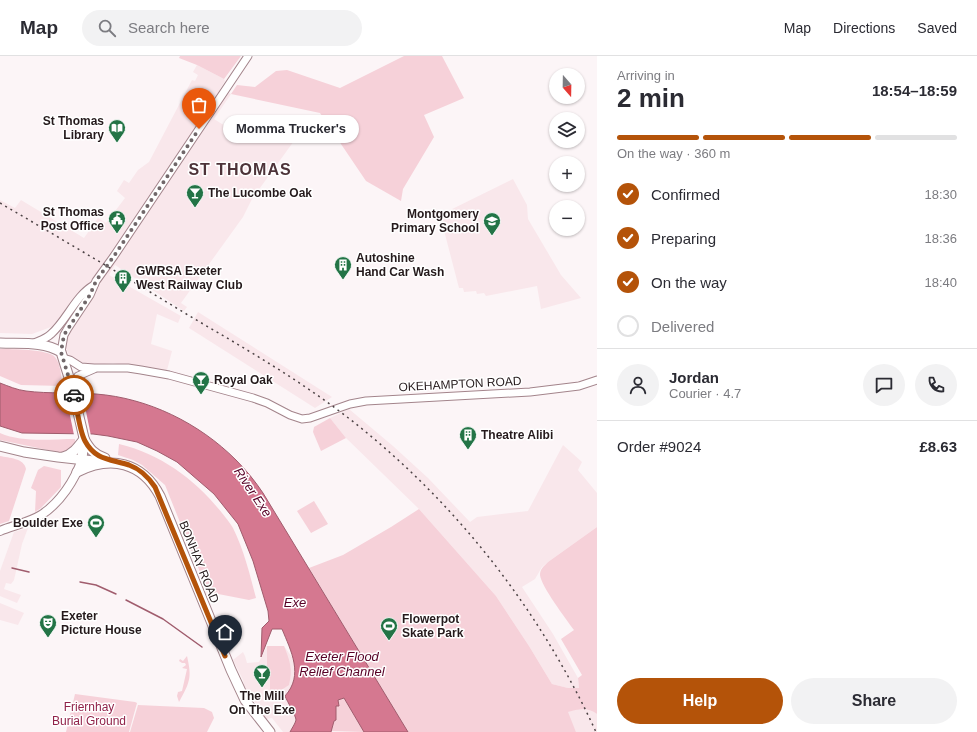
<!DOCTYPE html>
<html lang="en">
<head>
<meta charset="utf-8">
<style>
	:root { --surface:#fff; --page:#f2f2f3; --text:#2b2b33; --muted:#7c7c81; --line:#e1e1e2; --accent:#b45309 }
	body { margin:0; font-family:Helvetica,sans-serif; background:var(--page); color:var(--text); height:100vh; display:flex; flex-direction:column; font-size:15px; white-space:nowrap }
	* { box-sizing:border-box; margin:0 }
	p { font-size:13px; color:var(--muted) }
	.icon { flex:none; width:22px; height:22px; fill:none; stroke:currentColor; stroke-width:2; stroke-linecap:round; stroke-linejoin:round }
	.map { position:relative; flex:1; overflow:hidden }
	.sheet { display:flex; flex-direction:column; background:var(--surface); width:380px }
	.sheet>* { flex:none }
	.needle { width:26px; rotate:160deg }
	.controls { position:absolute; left:549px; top:12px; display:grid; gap:8px }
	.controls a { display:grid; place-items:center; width:36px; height:36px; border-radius:50%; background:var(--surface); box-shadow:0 1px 3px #0004; font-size:20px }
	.pin { position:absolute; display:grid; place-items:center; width:34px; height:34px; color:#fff; margin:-41px -17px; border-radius:50% 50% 50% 0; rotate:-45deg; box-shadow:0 0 4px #0007 }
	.pin .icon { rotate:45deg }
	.courier { position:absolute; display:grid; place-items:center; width:40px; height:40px; margin:-20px; border:3px solid #b45309; border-radius:50%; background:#fff; color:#222; box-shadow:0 1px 5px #0007 }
	.bubble { position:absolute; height:28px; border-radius:14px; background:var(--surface); box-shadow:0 1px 3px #0004; font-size:13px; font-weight:600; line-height:28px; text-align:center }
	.head em { font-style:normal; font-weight:600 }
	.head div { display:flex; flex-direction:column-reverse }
	.head { display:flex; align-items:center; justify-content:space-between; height:68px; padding:0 20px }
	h1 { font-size:26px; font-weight:600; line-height:30px }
	.bar { display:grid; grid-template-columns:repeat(4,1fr); gap:6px 4px; align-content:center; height:48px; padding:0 20px }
	.bar i { height:5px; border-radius:3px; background:var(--line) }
	.bar .current { background:var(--accent) }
	.bar p { grid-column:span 4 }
	.line { display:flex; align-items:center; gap:10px; padding:0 20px; border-top:1px solid var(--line) }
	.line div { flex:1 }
	.round { display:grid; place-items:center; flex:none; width:42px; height:42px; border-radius:21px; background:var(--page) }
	ol { padding:0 20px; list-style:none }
	li { display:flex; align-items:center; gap:12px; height:44px }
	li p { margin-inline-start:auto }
	li .icon { padding:4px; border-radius:50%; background:var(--accent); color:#fff; stroke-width:4 }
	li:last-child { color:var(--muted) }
	li i { width:22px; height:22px; border:2px solid var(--line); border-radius:50% }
	.cta { display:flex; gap:8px; margin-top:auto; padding:8px 20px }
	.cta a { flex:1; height:46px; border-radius:24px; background:var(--accent); color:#fff; font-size:16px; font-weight:600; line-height:46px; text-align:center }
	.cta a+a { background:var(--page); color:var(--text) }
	header { display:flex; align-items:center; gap:24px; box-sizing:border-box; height:56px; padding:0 20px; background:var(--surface); border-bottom:1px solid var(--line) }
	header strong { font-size:19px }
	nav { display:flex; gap:22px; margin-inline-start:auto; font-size:14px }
	.search { width:280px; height:36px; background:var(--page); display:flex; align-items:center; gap:10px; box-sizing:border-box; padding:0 14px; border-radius:22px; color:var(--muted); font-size:15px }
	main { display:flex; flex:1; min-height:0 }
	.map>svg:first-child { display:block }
</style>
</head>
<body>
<header>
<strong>Map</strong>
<div class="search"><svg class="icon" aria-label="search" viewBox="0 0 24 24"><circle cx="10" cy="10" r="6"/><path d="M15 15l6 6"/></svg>Search here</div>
<nav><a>Map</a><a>Directions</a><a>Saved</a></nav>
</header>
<main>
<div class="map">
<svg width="597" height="676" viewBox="0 0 597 676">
	<rect width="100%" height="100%" fill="#fcf5f7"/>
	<!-- built -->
	<g fill="#f9e7eb">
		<polygon points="197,9 224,23 225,25 220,33 231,38 214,63 222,68 228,70 299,78 252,143 243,161 181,247 187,251 184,255 115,209 109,219 181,260 178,267 157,258 151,288 172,295 166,318 113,307 87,310 70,302 66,292 66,280 63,279 51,271 32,278 0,277 0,144 15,152 21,144 84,182 98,162 106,167 125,142 117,135 124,124 129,127 138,114 149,106 192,24 195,25 198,19 193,16"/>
		<polygon points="513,123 527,149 528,163 561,219 581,242 541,253 537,230 486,240 484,237 477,238 476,235 464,236 463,232 459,232 440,159"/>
		<polygon points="198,256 332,341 315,352 189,272"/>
		<polygon points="349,353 393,390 428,422 470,466 477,461 528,455 563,389 582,406 578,414 597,437 597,471 548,506 542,511 535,523 522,531 553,578 578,622 579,632 568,632 552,628 529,590 496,540 419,453 346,382 330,362"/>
		<polygon points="28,472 22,488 14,524 11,528 6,527 4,533 21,539 17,547 0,540 0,515 14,476"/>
		<polygon points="0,547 24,557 18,569 0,564"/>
		<polygon points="267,590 284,590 294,604 295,623 291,633 290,652 296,660 296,663 290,676 283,676 272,662 266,663 244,630 243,624 233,604 243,596 245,600 247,607 259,606"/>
		<polygon points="578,653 592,654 597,658 597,676 576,676 567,656"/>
	</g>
	<!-- green -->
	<g fill="#f6d1d9">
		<polygon points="180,0 241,0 224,23 197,9 179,2"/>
		<polygon points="404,0 442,0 464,42 424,59 434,81 403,133 401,145 366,125 320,57 231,38 237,29 255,31 276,15 287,14 340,32"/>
		<path d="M0,293C11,293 48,293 55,301C61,308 61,322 63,330L21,329L0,320Z"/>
		<polygon points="330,362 346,382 321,395 313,376 314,371"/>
		<path d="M0,377C23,387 51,383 75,383V388L67,396H57L0,384Z"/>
		<path d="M119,388C161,398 196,424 222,457C226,462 230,467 233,472C244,494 250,519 256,542L249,544L208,536L165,429L142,409L133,404L118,399Z"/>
		<path d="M0,400C9,402 24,402 26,413L9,465L0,468Z"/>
		<polygon points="44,410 61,414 61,431 41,452 35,456 36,435 31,432 38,414"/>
		<polygon points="314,445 328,468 311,477 297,455"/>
		<path d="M419,453L496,540L529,590L552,628L568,632H579L578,622L582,619L561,583L574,574C566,563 541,530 540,519C540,513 544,510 548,506L597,471V658C588,651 578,653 568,656L576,676H408L309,512L343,499L391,471Z"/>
		<path d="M267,590H284C290,605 293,613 289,629L275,638H265L270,637V620H267Z"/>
		<path d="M187,600C192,622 190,626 179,646L177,640L178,636L182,635L187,613L182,612L186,609L185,607H182L179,605L180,603L183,605Z"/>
		<polygon points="75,638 135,646 137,647 129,676 66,676"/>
		<polygon points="344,642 364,676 330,675 334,665 336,664 336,650 339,650 338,644"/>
		<polygon points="138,649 204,652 212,656 214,662 207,676 130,676"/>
	</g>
	<!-- water -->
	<path fill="#d57890" stroke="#a05c6d" d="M0,327C8,330 17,334 26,335C49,338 73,336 96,338C148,342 199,367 236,404C246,414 255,425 263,437L408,676H364L344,642L338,644L339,650H336V664L334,665L331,676H290C292,672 295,668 296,664C296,660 287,645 285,640C304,619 291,595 282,573H272L261,601L262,572L269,565L268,555L253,505L238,468L214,438L177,406L157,395L137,386L108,380L93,378L22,377L0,370Z"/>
	<!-- pier -->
	<polygon fill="#fcf5f7" points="65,335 82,336 91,380 74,379"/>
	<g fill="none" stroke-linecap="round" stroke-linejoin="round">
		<!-- stream -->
		<g stroke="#a05c6d" stroke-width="1.5">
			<polyline points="12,512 29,516"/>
			<polyline points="80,526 96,529 116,538"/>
			<polyline points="126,544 163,563 202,591"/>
		</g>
		<!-- tertiary casing -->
		<g stroke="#a3848b" stroke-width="9">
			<g id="tertiary">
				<polyline points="63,302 70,304 81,311 94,312 128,312 141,314 169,319 253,342 267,347 290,359 302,363 310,362 350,348 366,345 530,336 579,330 597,324"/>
				<polyline points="72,331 78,320 94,313"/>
			</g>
		</g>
		<!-- secondary casing -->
		<g stroke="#a3848b" stroke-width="9">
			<g id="secondary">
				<path d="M32,288C38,285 46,283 51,278C67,264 75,240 94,229"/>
				<polyline points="61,296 64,279 68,272 90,239 96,225 114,200 248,0"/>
			</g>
		</g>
		<!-- primary casing -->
		<g stroke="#a3848b" stroke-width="10">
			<path id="primary" d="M0,475C12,470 30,466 41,459C60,447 75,424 82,403"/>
		</g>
		<!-- trunk casing -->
		<g stroke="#a3848b" stroke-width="11">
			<g id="trunk">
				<path d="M0,287C21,288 43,285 61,296L72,331L84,382L82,403"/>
				<path d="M84,383C89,392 94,399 105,402"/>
				<polyline points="0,390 24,396 58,401 103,406"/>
				<path d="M63,401C73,398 78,391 84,383"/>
				<path d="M77,416C111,399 142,406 160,440L231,614L245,644L270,676"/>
			</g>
		</g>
		<!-- tertiary -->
		<use href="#tertiary" stroke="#fff" stroke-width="7"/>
		<!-- secondary -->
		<use href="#secondary" stroke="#fff" stroke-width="7"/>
		<!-- primary -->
		<use href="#primary" stroke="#fff" stroke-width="8"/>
		<!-- trunk -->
		<use href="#trunk" stroke="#fff" stroke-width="9"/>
		<!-- rail -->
		<path stroke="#4d4345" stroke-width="1.5" stroke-dasharray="2 4" stroke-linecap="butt" d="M0,147C65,185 129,223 193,262C251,296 308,329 361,372C461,453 542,558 596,676"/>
	</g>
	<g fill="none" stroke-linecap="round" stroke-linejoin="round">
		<!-- done -->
		<polyline stroke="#706769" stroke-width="4" stroke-dasharray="0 7.2" points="74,339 61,296 64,279 90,239 96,225 114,200 199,73"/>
		<!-- route -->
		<path stroke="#b45309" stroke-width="5" d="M74,339C77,351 79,374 85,385C95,404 110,403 129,409C140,413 149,422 155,431L225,600"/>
	</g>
	<!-- icons -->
	<defs>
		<g id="library-pin" transform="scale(0.9)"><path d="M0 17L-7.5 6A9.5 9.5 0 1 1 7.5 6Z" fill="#237446" stroke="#fff"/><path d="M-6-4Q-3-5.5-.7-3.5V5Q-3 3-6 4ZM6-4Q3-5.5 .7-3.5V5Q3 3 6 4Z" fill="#fff"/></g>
		<g id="bar-pin" transform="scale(0.9)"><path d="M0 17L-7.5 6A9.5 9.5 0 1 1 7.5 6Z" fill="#237446" stroke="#fff"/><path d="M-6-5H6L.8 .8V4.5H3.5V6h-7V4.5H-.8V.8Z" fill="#fff"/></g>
		<g id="civic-pin" transform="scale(0.9)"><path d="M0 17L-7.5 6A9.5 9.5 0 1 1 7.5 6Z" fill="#237446" stroke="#fff"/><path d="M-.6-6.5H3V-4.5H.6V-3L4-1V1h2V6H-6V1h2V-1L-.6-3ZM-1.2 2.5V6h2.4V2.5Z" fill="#fff"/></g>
		<g id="school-pin" transform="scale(0.9)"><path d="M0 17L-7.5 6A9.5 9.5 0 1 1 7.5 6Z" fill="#237446" stroke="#fff"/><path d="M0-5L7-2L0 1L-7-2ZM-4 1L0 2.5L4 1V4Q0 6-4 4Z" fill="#fff"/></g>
		<g id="building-pin" transform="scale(0.9)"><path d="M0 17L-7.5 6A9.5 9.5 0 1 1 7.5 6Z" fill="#237446" stroke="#fff"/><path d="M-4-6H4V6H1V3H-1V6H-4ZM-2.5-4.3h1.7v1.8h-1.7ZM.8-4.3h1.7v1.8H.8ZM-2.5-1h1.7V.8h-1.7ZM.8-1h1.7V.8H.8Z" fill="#fff"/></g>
		<g id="stadium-pin" transform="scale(0.9)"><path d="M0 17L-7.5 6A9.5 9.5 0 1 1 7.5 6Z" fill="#237446" stroke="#fff"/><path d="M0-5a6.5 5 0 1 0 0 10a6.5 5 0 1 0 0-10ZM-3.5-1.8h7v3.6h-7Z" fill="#fff"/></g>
		<g id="theatre-pin" transform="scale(0.9)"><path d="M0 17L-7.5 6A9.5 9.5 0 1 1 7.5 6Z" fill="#237446" stroke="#fff"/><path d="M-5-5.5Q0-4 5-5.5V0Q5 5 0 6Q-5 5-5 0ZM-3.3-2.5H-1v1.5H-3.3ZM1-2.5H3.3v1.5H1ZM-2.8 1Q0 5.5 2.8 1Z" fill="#fff"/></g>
	</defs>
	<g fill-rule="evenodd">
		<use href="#library-pin" x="117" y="72"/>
		<use href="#bar-pin" x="195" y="137"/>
		<use href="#civic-pin" x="117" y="163"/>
		<use href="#school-pin" x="492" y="165"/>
		<use href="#building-pin" x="343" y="209"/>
		<use href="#building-pin" x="123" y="222"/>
		<use href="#bar-pin" x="201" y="324"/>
		<use href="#building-pin" x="468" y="379"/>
		<use href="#stadium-pin" x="96" y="467"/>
		<use href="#theatre-pin" x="48" y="567"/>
		<use href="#stadium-pin" x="389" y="570"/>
		<use href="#bar-pin" x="262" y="617"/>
	</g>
	<g text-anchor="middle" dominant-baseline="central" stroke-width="3" stroke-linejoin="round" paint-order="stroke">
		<!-- poi labels -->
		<g font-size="12" font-weight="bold" fill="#251a1c" stroke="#fff" text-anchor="start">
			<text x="104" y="65" text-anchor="end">St Thomas<tspan x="104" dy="14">Library</tspan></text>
			<text x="208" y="137">The Lucombe Oak</text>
			<text x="104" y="156" text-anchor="end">St Thomas<tspan x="104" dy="14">Post Office</tspan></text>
			<text x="479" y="158" text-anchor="end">Montgomery<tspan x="479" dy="14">Primary School</tspan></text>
			<text x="356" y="202">Autoshine<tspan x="356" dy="14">Hand Car Wash</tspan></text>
			<text x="136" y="215">GWRSA Exeter<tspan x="136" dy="14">West Railway Club</tspan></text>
			<text x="214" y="324">Royal Oak</text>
			<text x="481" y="379">Theatre Alibi</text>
			<text x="83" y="467" text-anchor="end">Boulder Exe</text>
			<text x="61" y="560">Exeter<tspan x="61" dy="14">Picture House</tspan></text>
			<text x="402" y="563">Flowerpot<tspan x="402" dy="14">Skate Park</tspan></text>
			<text x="262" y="640" text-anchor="middle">The Mill<tspan x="262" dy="14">On The Exe</tspan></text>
		</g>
		<!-- street labels -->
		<g font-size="12" fill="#251a1c" stroke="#fff">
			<text transform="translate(460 328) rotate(-3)">OKEHAMPTON ROAD</text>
			<text transform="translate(199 506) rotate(68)">BONHAY ROAD</text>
		</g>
		<!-- park labels -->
		<g font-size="12" fill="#902249" stroke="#fff">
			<text x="89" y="651">Friernhay<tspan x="89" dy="14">Burial Ground</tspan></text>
		</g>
		<!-- water labels -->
		<g font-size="13" font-style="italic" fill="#570026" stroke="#fff">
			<text transform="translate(253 436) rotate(56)">River Exe</text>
			<text x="295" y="546">Exe</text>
			<text x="342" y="600">Exeter Flood<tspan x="342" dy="15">Relief Channel</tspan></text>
		</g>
		<!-- district labels -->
		<g font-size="16" font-weight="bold" letter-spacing="1" fill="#4d3339" stroke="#fff">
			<text x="240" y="113">ST THOMAS</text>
		</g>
	</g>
</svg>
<div class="controls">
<a><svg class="needle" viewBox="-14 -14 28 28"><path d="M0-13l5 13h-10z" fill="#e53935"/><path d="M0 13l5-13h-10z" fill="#7c7c81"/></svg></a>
<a><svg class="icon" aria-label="layers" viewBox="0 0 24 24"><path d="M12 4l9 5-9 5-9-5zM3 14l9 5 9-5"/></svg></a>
<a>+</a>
<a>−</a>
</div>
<div class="pin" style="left:199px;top:73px;background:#ea580c"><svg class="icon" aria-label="bag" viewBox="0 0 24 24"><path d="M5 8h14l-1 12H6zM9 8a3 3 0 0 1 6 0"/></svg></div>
<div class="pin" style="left:225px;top:600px;background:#1f2937"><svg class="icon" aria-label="home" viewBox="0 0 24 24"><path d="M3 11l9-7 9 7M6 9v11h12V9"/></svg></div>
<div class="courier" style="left:74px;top:339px"><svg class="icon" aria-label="car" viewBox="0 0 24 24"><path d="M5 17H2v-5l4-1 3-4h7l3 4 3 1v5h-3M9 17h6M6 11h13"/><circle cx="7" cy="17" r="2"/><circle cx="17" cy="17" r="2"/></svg></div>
<div class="bubble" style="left:223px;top:59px;width:136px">Momma Trucker's</div>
</div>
<section class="sheet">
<div class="head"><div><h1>2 min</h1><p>Arriving in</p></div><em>18:54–18:59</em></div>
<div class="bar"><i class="current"></i><i class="current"></i><i class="current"></i><i></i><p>On the way · 360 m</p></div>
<ol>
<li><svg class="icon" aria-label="check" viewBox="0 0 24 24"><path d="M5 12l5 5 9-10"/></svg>Confirmed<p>18:30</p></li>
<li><svg class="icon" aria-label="check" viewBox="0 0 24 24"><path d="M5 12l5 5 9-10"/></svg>Preparing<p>18:36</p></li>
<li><svg class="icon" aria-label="check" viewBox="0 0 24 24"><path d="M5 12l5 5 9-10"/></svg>On the way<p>18:40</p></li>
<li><i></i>Delivered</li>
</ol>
<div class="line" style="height:72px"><a class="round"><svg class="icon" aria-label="person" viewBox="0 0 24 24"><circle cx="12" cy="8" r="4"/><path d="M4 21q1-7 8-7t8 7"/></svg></a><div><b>Jordan</b><p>Courier · 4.7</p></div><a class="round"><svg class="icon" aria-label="chat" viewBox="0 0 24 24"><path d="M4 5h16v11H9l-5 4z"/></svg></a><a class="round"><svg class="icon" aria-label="phone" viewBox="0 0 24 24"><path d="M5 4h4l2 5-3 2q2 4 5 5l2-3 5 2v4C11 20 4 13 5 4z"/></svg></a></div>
<div class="line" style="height:52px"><div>Order #9024</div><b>£8.63</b></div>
<div class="cta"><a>Help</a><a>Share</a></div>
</section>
</main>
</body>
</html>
